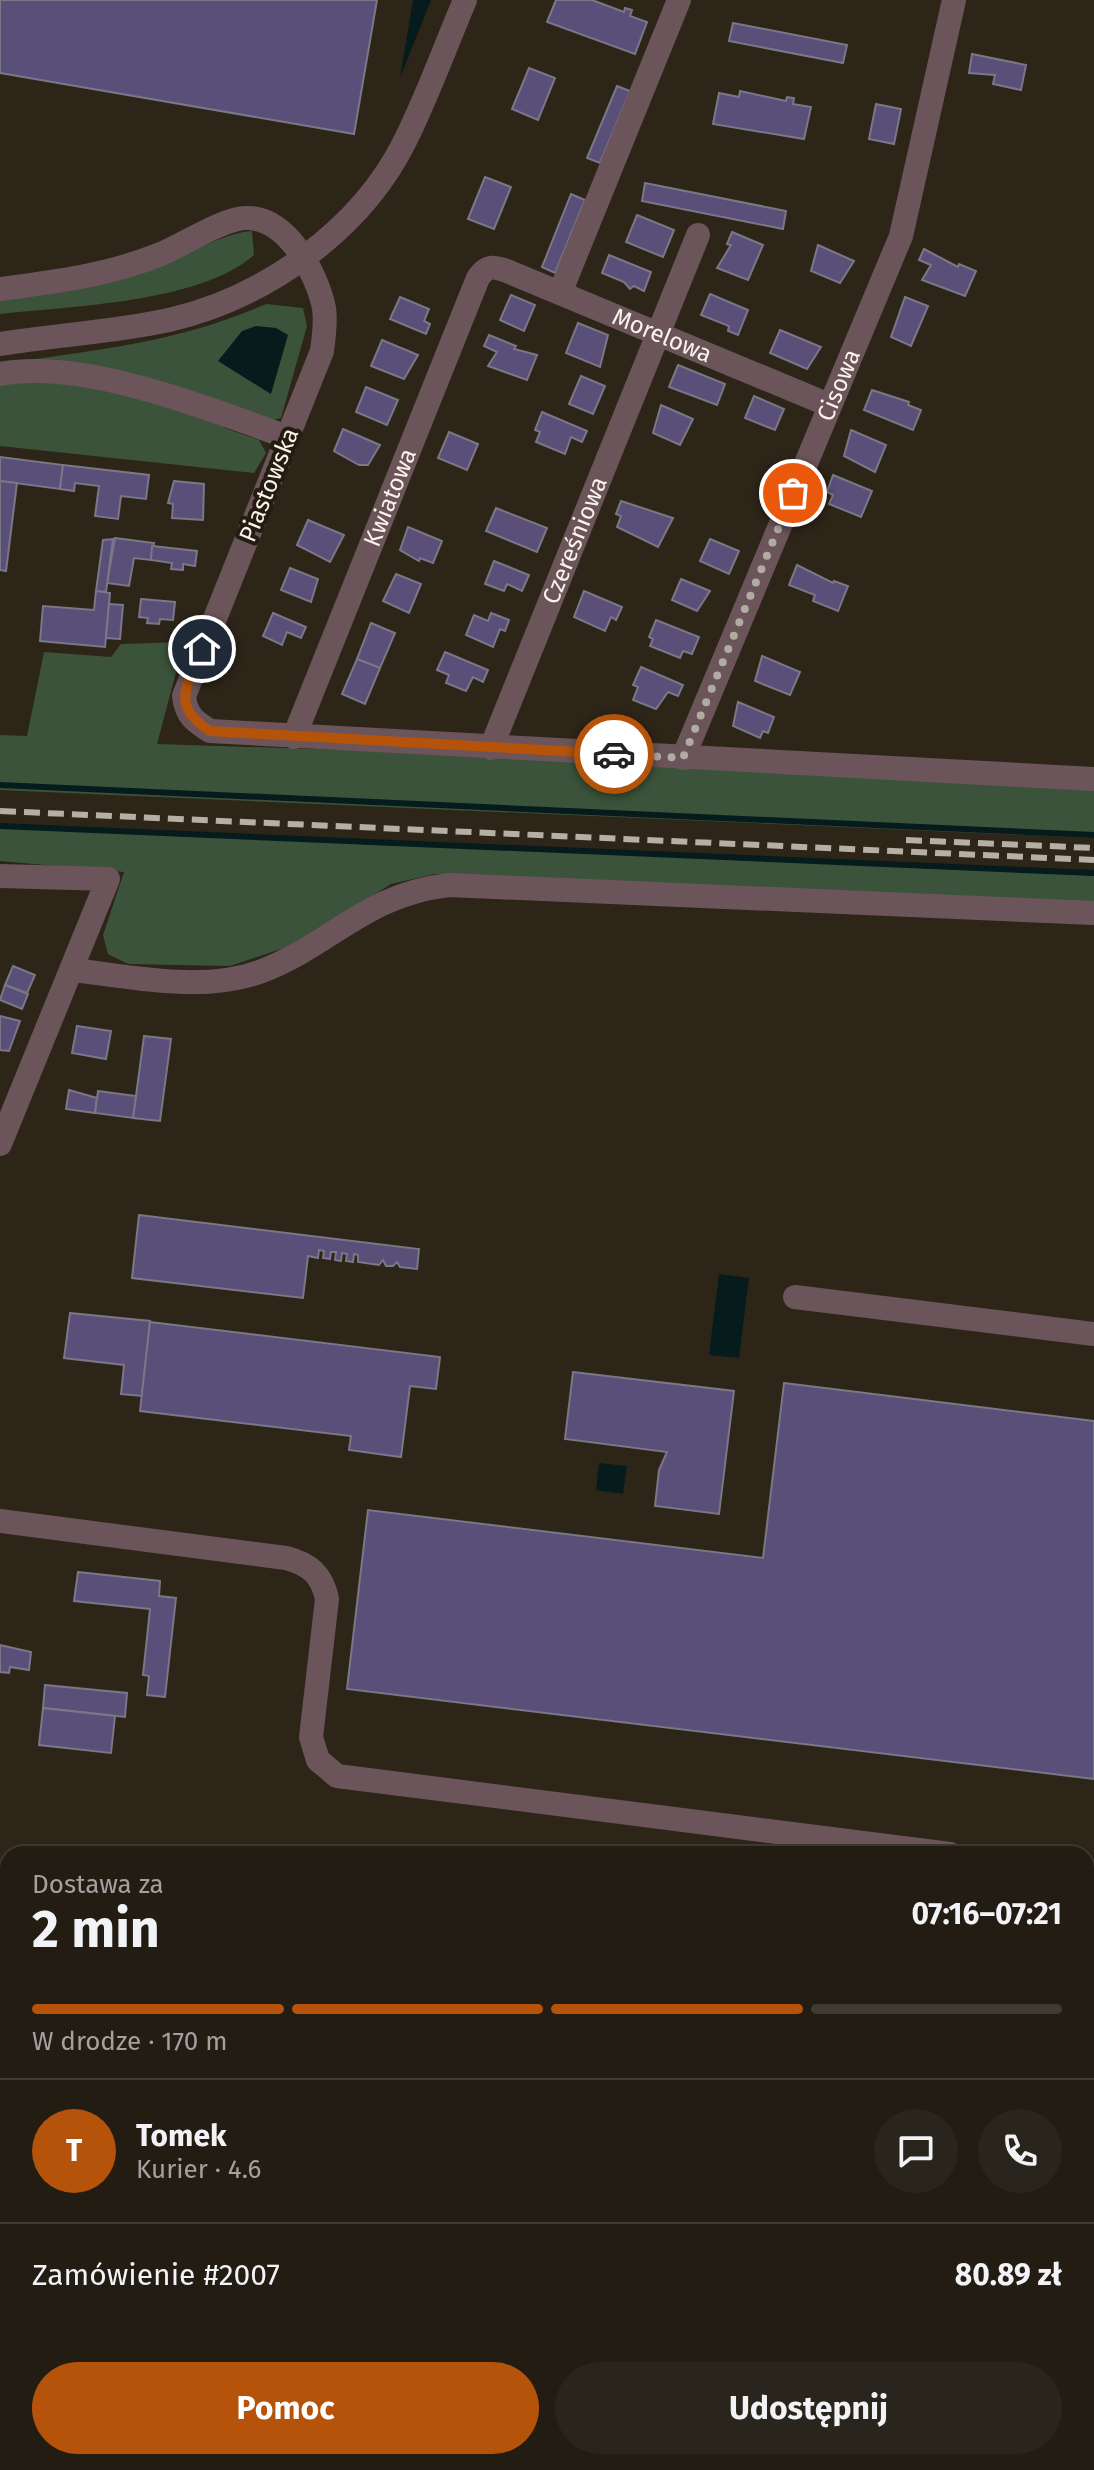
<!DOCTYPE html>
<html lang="pl">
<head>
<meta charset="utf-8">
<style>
	:root { --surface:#221c13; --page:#2a251c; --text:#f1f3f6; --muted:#a2a1a0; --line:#3f3a33; --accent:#b45309 }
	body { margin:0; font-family:"Fira Sans",sans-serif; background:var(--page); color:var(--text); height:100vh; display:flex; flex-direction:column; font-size:30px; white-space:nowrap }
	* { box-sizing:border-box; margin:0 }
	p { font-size:26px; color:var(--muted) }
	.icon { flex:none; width:44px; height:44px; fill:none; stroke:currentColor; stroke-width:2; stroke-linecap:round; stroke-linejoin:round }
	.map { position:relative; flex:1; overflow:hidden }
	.side { position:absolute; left:0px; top:1846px; width:1094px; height:624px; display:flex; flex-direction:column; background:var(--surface); border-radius:24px 24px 0 0; box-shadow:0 2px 6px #0004,0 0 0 2px var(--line) }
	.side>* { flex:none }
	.pin { position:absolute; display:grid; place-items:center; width:68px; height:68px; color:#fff; margin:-34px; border:4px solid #fff; border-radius:50%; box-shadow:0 2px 8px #0007 }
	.courier { position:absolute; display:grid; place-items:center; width:80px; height:80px; margin:-40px; border:6px solid #b45309; border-radius:50%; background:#fff; color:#222; box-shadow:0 2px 10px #0007 }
	.summary em { font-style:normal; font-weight:700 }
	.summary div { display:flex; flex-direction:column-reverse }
	.summary { display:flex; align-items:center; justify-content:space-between; height:136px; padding:0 32px }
	h1 { font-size:52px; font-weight:700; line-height:60px }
	.bar { display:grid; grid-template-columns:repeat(4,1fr); gap:12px 8px; align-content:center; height:96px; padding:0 32px }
	.bar i { height:10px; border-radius:6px; background:var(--line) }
	.bar .active { background:var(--accent) }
	.bar p { grid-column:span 4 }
	.line { display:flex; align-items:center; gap:20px; padding:0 32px; border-top:2px solid var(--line) }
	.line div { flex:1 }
	.round { display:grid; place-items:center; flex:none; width:84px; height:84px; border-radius:42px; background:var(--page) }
	.primary-button { display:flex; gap:16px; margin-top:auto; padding:16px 32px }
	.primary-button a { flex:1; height:92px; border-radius:48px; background:var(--accent); color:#fff; font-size:32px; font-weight:700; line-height:92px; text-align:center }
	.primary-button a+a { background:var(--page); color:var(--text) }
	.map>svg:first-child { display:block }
</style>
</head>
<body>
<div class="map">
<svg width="1094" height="2470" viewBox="0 0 1094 2470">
	<rect width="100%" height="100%" fill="#2e2519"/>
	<!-- green -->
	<g fill="#3b533b">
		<path d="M252,231L254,255C200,303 70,306 0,314V299C53,288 107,279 159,264C191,256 220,233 252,231Z"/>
		<path d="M266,304L303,308L307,326L281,418L268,421L29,360C117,347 183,340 266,304Z"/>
		<polygon points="0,382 88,383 211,417 225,428 259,440 266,453 254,473 0,446"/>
		<polygon points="184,642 157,744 408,752 1094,788 1094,838 0,790 0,735 27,736 44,652 111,657 121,644"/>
		<polygon points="0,828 1094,875 1094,904 435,874 391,884 293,945 230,966 128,964 108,954 103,935 124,872 0,861"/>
		<polygon points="1094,2274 1094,2436 1086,2440 1086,2314"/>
		<polygon points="738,2462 967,2462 737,2468"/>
	</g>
	<!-- water -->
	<g fill="#061b1b">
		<polygon points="413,0 431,0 400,78"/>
		<polygon points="256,326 276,328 288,335 271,394 218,361 242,331"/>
		<polygon points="719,1274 749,1278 739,1358 709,1355"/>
		<polygon points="599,1463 627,1466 623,1494 596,1490"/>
	</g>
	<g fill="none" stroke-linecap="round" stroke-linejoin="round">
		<!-- stream -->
		<g stroke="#061b1b" stroke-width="6">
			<polyline points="0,785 1094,835"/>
			<polyline points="0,826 1094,873"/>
		</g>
	</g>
	<!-- building -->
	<g fill="#594f79" stroke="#7a7786" stroke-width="2">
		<polygon points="0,0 377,0 354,134 0,73"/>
		<polygon points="556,0 592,0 624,12 625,8 632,10 630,16 647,22 635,54 547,22"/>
		<polygon points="733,23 847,45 843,63 729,41"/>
		<polygon points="972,54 1026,65 1021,90 993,84 995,75 969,73"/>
		<polygon points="529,68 555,78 538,120 512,109"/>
		<polygon points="617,86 630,91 600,163 587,158"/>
		<polygon points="740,91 786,101 787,97 794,98 793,104 811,107 804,139 713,124 719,93 739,97"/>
		<polygon points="876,104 901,109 894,144 869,139"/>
		<polygon points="485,177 511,187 494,229 468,219"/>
		<polygon points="645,183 786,211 783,229 642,201"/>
		<polygon points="571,194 585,200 555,273 542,267"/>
		<polygon points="637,215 674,230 663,257 626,242"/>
		<polygon points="732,232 763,245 748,280 717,268 731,245 727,244"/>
		<polygon points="818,245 854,261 840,283 811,271"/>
		<polygon points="924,249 958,267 959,264 976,271 965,296 922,280 931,265 919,260"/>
		<polygon points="609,255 651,272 644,291 634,286 630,289 624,282 602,273"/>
		<polygon points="710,294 748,310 738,335 728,331 729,326 701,315"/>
		<polygon points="511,295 535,305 524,331 500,320"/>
		<polygon points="400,297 429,309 424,321 430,324 426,334 390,319"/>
		<polygon points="905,297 928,306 911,346 891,337"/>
		<polygon points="578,323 608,335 600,367 566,353"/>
		<polygon points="780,330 821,347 807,369 770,353"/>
		<polygon points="489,335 516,346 514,349 537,355 527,380 488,366 497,352 484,346"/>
		<polygon points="382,340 418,355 404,379 371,366"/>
		<polygon points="678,365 725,384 717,405 669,387"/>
		<polygon points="581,376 605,386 593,414 569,404"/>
		<polygon points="366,387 398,400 387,425 356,412"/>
		<polygon points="872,390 909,402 908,405 921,410 913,430 864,410"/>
		<polygon points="754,396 784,409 775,430 745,418"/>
		<polygon points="661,405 693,419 680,445 653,433"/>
		<polygon points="542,412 587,431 582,442 571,437 565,454 536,442 540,432 535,430"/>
		<polygon points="343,429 380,445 368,465 359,465 334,451"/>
		<polygon points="851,430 886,445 875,472 844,456"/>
		<polygon points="449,432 478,444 467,470 438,458"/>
		<polygon points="0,457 63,465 60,489 0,481"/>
		<polygon points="63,465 149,475 146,499 121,496 118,519 95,516 99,486 75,483 74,491 60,489"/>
		<polygon points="833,475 872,491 861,517 829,504 833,495 827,492"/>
		<polygon points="0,481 17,483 6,571 0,570"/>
		<polygon points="174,481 204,484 203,520 172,518 173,504 168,503"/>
		<polygon points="621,501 673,518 658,547 617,527 621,516 616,514"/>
		<polygon points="496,508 547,528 537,552 486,531"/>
		<polygon points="308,520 344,535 330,562 297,545"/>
		<polygon points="408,527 442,541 433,563 420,558 419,561 400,550"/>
		<polygon points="115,538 154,543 151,560 134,558 129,586 107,583"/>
		<polygon points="113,539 106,592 96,591 103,540"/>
		<polygon points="710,539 739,551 729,574 700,561"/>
		<polygon points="152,546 197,551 195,566 183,564 183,570 171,569 172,563 151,560"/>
		<polygon points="494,561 529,575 522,591 507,584 504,591 485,584"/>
		<polygon points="797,565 833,583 834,581 848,586 838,611 813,601 815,595 789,585"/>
		<polygon points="290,568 318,579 311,602 281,590"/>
		<polygon points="396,574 421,584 409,613 383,601"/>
		<polygon points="681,579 710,591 697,611 672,600"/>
		<polygon points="96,591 110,593 105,647 40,641 43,606 94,610"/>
		<polygon points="584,591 622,607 616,620 611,617 605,631 574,617"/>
		<polygon points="141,599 175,602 173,620 160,619 159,624 147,623 148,618 139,617"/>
		<polygon points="109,604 123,605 120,639 106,638"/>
		<polygon points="273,613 306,627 301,638 287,632 282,645 263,636"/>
		<polygon points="491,613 509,620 505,631 500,629 493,647 466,635 474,615 488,621"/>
		<polygon points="656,620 699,637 692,654 683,651 680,658 650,646 653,639 649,637"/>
		<polygon points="371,623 395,633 380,668 357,659"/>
		<polygon points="445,652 488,670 483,682 473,677 466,691 446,683 449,675 437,670"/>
		<polygon points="762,656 800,672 790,695 755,681"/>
		<polygon points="357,659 380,668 365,704 342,694"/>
		<polygon points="641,667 683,685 678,696 668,692 656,709 633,700 638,687 633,685"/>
		<polygon points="738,702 774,717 768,733 763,731 760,738 733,726"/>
		<polygon points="13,966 35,975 27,993 5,985"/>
		<polygon points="5,985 28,994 22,1009 0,1000"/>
		<polygon points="0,1016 20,1021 9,1051 0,1050"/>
		<polygon points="77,1026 111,1031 106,1059 72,1053"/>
		<polygon points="144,1036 171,1039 160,1121 133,1118"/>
		<polygon points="69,1090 97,1098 95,1113 66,1109"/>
		<polygon points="98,1091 136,1096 133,1118 95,1113"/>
		<polygon points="139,1215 419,1249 417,1269 400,1267 397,1262 393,1266 386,1266 383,1260 379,1265 358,1262 358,1255 354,1254 353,1262 346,1261 347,1254 342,1253 341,1261 335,1260 336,1252 331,1252 330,1259 323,1258 324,1251 319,1250 318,1258 308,1256 303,1298 132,1278"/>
		<polygon points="70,1313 150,1321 142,1396 121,1394 124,1365 64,1358"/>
		<polygon points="150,1322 440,1357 436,1389 410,1386 401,1457 349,1450 351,1436 140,1411"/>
		<polygon points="573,1372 734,1391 719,1514 655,1506 659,1470 667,1452 565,1439"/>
		<polygon points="784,1383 1094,1421 1094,1779 347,1689 368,1510 763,1558"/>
		<polygon points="78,1572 160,1581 159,1596 176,1598 165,1697 147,1695 149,1676 143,1675 150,1609 74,1601"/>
		<polygon points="0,1645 31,1652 29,1670 10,1667 9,1673 0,1672"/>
		<polygon points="45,1685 127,1693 125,1717 43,1708"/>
		<polygon points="43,1708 115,1716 111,1753 39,1745"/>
		<polygon points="2,2162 8,2162 8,2260 0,2260"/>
	</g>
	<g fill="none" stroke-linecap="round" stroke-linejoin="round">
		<!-- minor -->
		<g stroke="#6b555a" stroke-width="24">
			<path d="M0,289C55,282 109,275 161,254C183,245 222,219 245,218C287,216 317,274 324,308C326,322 324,337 322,351L184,696C186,715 194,721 210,731L1094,779"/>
			<polyline points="560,293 679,0"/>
			<path d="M0,344C56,335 114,332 169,320C265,298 361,230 405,141C428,95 445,47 465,0"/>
			<path d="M0,374C85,358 207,409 288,437"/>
			<path id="s1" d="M294,737L478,278C487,265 493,266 507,271L829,405"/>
			<path id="s2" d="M491,748L698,235"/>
			<path id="s3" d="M683,758L901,236L954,0"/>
			<polyline points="0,876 108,879 0,1144"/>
			<path d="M73,970C133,977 204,993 262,971C334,943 364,895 449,885L1094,913"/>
			<polyline points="795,1297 1094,1334"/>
			<path d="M0,1521L286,1558C310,1564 322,1575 327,1599L311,1737L318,1760L337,1776L950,1854"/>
			<polyline points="1086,1871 1094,1872"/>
			<polyline points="1086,1991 1094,1992"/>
			<polyline points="0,2285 8,2286"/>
			<polyline points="0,2407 8,2409"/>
			<polyline points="0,2448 8,2450"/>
			<polyline points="73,2462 148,2470"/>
			<polyline points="1065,2470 1084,2462"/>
		</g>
		<!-- rail -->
		<g stroke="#b6afa6" stroke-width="6" stroke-dasharray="16 8" stroke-linecap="butt">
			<polyline points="0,811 1094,860"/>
			<polyline points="906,840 1094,848"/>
		</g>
	</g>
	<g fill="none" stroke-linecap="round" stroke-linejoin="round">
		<!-- done -->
		<polyline stroke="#b2aba2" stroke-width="8" stroke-dasharray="0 14.4" points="614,754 683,758 793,493"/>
		<!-- route -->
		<path stroke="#b45309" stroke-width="10" d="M202,649C187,686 170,706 210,731L614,754"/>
	</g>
	<g text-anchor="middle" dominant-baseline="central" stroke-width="8" stroke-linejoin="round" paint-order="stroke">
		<!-- street labels -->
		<g font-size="24" fill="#f9f3eb" stroke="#241c10">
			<text stroke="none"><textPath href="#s1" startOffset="696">Morelowa</textPath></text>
			<text stroke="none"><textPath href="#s3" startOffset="404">Cisowa</textPath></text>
			<text transform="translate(269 485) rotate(-68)">Piastowska</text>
			<text stroke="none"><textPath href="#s1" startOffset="258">Kwiatowa</textPath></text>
			<text stroke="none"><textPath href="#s2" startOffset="224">Czereśniowa</textPath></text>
		</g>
	</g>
</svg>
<div class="pin" style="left:793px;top:493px;background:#ea580c"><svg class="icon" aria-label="bag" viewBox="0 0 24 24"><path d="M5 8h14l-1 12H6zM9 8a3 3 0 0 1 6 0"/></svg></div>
<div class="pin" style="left:202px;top:649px;background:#1f2937"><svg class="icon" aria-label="home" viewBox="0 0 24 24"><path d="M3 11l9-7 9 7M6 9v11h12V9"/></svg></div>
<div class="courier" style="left:614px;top:754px"><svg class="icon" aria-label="car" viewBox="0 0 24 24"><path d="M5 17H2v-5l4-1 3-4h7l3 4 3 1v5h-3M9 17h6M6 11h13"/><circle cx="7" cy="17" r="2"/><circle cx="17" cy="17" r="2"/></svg></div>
<section class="side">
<div class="summary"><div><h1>2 min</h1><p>Dostawa za</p></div><em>07:16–07:21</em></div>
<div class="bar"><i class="active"></i><i class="active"></i><i class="active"></i><i></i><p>W drodze · 170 m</p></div>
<div class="line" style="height:144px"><b class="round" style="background:var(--accent);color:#fff">T</b><div><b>Tomek</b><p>Kurier · 4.6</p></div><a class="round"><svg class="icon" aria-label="chat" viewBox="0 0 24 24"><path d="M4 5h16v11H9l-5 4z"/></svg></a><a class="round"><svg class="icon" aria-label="phone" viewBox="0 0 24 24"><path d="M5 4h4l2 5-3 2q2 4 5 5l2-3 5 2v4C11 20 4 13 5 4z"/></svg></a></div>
<div class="line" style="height:104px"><div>Zamówienie #2007</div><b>80.89 zł</b></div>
<div class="primary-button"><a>Pomoc</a><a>Udostępnij</a></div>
</section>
</div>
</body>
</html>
